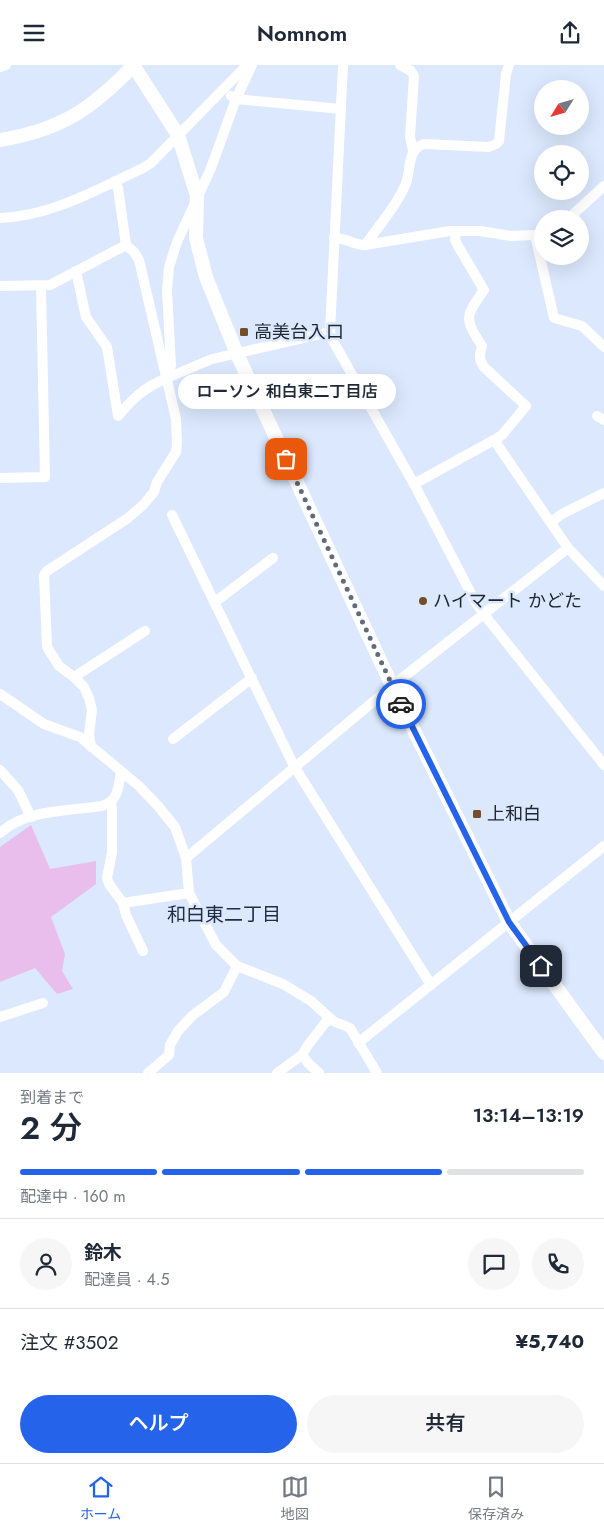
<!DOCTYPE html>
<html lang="ja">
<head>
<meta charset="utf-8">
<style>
	:root { --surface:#fff; --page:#f6f6f7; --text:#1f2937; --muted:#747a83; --line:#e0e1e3; --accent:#2563eb }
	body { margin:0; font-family:Jost,"Noto Sans JP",sans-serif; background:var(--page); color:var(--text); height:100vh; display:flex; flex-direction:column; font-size:19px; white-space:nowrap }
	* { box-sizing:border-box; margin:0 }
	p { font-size:16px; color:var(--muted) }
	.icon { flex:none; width:28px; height:28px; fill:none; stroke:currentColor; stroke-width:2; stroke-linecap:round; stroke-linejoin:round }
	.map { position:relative; height:1008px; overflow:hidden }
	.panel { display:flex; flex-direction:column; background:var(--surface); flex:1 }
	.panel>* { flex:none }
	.needle { width:32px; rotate:233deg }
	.fabs { position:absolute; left:534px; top:15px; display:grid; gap:10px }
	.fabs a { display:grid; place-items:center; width:55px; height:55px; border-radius:50%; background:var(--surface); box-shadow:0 5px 20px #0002; font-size:25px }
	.pin { position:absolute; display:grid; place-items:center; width:42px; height:42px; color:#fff; margin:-21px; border-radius:10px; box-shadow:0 2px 8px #0006 }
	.courier { position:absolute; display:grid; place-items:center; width:50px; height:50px; margin:-25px; border:4px solid #2563eb; border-radius:50%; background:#fff; color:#222; box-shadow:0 1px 6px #0007 }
	.bubble { position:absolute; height:35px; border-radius:18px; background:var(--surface); box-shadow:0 5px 20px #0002; font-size:16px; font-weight:600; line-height:35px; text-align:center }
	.head em { font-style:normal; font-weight:600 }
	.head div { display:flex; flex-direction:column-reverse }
	.head { display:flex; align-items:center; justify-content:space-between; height:85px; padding:0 20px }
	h1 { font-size:32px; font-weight:600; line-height:38px }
	.bar { display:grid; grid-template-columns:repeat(4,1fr); gap:8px 5px; align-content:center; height:60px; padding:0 20px }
	.bar i { height:6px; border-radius:4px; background:var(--line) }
	.bar .on { background:var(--accent) }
	.bar p { grid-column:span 4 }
	.line { display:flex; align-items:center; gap:12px; padding:0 20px; border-top:1px solid var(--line) }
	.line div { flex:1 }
	.round { display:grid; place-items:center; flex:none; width:52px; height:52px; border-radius:26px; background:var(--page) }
	.button { display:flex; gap:10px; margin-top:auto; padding:10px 20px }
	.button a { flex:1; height:58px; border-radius:30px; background:var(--accent); color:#fff; font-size:20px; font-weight:600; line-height:58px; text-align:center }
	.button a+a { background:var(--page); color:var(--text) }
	header { display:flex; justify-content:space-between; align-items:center; height:65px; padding:0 20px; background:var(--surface); font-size:22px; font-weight:600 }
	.menu { display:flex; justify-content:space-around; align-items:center; height:70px; border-top:1px solid var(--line); background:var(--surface); font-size:14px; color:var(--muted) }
	.menu a { display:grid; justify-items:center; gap:2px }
	.menu .on { color:var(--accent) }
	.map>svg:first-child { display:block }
</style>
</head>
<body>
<header><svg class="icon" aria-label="menu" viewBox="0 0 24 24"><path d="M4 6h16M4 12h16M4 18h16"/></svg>Nomnom<svg class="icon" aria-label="share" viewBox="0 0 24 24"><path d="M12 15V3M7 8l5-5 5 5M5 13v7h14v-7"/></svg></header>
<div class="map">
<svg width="604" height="1008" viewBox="0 0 604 1008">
	<rect width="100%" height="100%" fill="#dbe8fd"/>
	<!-- green -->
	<polygon fill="#eabeec" points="31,760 50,804 96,796 96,819 51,852 65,889 62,906 73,924 57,929 35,903 0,917 0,782"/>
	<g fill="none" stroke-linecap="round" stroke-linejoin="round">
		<!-- street -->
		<g stroke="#fff" stroke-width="10">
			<polyline points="343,0 330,267 333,276 414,419 476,538 490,557 604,700"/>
			<polyline points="400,0 411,6 414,11 410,72 413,85"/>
			<polyline points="0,2 6,0"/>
			<polyline points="231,31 236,34 341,44"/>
			<path d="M0,153C51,151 97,125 143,103L151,98L247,0"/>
			<polyline points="568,154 604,121"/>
			<path d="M456,166L455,175L458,181L484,225C465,252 464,253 482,281C479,290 479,295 484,302L526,341L502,370L494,375"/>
			<polyline points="535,170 554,253 582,261 604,282"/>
			<path d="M334,173C345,172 352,180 365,180L450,166H480L511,171L535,170L542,168"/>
			<path d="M365,180C378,162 398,139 406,118C411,104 407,84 424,79L489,82L496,79L499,76L506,9L509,0"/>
			<path d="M76,206L86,252L107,282L118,351C133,333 145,322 167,313L171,300L167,226L169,202L177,177L211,103L236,34L252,0"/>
			<polyline points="0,221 50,220 126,180 118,123 115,116"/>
			<polyline points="167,313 212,294 330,267"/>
			<polyline points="597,351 604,355"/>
			<polyline points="0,413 45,412 41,221"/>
			<polyline points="414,419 494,375 568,483 604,521"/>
			<polyline points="172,450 294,701 431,920"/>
			<polyline points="551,457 562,449 604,428"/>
			<polyline points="215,537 273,493"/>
			<polyline points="74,612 145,566"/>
			<polyline points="0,629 44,659 80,672 139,721 158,741 175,762 186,793 189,828 216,880 237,901 283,919 311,936 333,956 350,963 377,1008"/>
			<polyline points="173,674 252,613"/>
			<polyline points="91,682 89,669 92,645 89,633 84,622 74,612 59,601 47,582 44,510 47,506 128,453 143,440 154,427 157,417 176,387 177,378 176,354 139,195 134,187 126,180"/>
			<polyline points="0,705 18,725 31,752"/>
			<polyline points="111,738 112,744 112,787 107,813 109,819 123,838 189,828"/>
			<path d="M0,768C26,744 69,746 102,741C119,735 118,723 121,707"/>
			<polyline points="186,793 392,621 568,483"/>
			<polyline points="123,838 126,850 143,886"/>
			<polyline points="0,952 43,938"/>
			<polyline points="358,978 604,781"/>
			<polyline points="302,990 308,998 319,1008"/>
			<polyline points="148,1008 169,990 170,980 178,966 192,951 224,927 237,901"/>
			<polyline points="277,1008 302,990 308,980 329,953"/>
		</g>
		<!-- secondary -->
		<g stroke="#fff" stroke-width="14">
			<polyline points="133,0 178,70 197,131 196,173 206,212 237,289 392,621 509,857 604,988"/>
			<path d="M0,75C61,65 92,44 134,0"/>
		</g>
	</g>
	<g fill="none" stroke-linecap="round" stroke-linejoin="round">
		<!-- done -->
		<polyline stroke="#626b78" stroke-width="5" stroke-dasharray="0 9" points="286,394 401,639"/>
		<!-- route -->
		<polyline stroke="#2563eb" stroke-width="6" points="401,639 509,857 541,901"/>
	</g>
	<!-- markers -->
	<g fill="#744d2a" stroke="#dbe8fd" stroke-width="2">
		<rect x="239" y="262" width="10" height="10" rx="2.5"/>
		<circle cx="423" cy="536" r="5"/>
		<rect x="472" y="744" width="10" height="10" rx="2.5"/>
	</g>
	<g text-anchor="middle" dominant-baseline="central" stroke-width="5" stroke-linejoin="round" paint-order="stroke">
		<!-- poi labels -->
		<g font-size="18" fill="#212730" stroke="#dbe8fd" text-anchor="start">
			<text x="254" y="267">高美台入口</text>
			<text x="433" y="536">ハイマート かどた</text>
			<text x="487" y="749">上和白</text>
		</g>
		<!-- neighbourhood labels -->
		<g font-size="19" fill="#212d41" stroke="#dbe8fd">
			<text x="224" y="849">和白東二丁目</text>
		</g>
	</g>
</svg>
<div class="fabs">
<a><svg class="needle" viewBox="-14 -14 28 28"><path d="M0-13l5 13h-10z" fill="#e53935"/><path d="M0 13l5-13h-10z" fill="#747a83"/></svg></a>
<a><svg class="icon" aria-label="locate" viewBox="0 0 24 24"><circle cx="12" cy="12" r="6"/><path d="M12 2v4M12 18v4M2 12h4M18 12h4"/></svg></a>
<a><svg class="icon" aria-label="layers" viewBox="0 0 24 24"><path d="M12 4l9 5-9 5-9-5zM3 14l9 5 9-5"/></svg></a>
</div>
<div class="pin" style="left:286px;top:394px;background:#ea580c"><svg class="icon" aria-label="bag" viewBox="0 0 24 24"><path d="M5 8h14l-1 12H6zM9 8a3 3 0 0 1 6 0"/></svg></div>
<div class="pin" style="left:541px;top:901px;background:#1f2937"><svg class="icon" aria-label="home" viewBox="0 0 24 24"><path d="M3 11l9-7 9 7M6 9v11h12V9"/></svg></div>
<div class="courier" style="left:401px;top:639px"><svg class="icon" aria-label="car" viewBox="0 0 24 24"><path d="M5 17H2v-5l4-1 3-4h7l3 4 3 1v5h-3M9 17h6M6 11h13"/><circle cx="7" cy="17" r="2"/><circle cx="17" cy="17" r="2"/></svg></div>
<div class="bubble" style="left:178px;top:309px;width:218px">ローソン 和白東二丁目店</div>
</div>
<section class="panel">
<div class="head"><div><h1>2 分</h1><p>到着まで</p></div><em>13:14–13:19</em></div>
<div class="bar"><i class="on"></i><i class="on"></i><i class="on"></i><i></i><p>配達中 · 160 m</p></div>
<div class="line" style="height:90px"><a class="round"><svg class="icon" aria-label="person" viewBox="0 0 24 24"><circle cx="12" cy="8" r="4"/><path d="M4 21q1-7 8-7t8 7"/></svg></a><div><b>鈴木</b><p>配達員 · 4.5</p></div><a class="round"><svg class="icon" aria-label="chat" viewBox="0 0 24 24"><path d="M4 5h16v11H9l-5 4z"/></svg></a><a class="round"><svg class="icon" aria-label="phone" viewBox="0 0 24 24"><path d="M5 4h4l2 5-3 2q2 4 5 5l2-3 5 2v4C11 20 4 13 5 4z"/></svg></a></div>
<div class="line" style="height:65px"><div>注文 #3502</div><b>¥5,740</b></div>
<div class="button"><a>ヘルプ</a><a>共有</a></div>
</section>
<nav class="menu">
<a class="on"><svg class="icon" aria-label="home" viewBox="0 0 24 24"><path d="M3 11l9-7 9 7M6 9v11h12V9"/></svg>ホーム</a>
<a><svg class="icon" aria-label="map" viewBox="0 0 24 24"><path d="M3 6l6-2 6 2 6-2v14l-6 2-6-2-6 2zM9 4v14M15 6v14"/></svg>地図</a>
<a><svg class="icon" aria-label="saved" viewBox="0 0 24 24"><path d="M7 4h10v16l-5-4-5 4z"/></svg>保存済み</a>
</nav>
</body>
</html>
